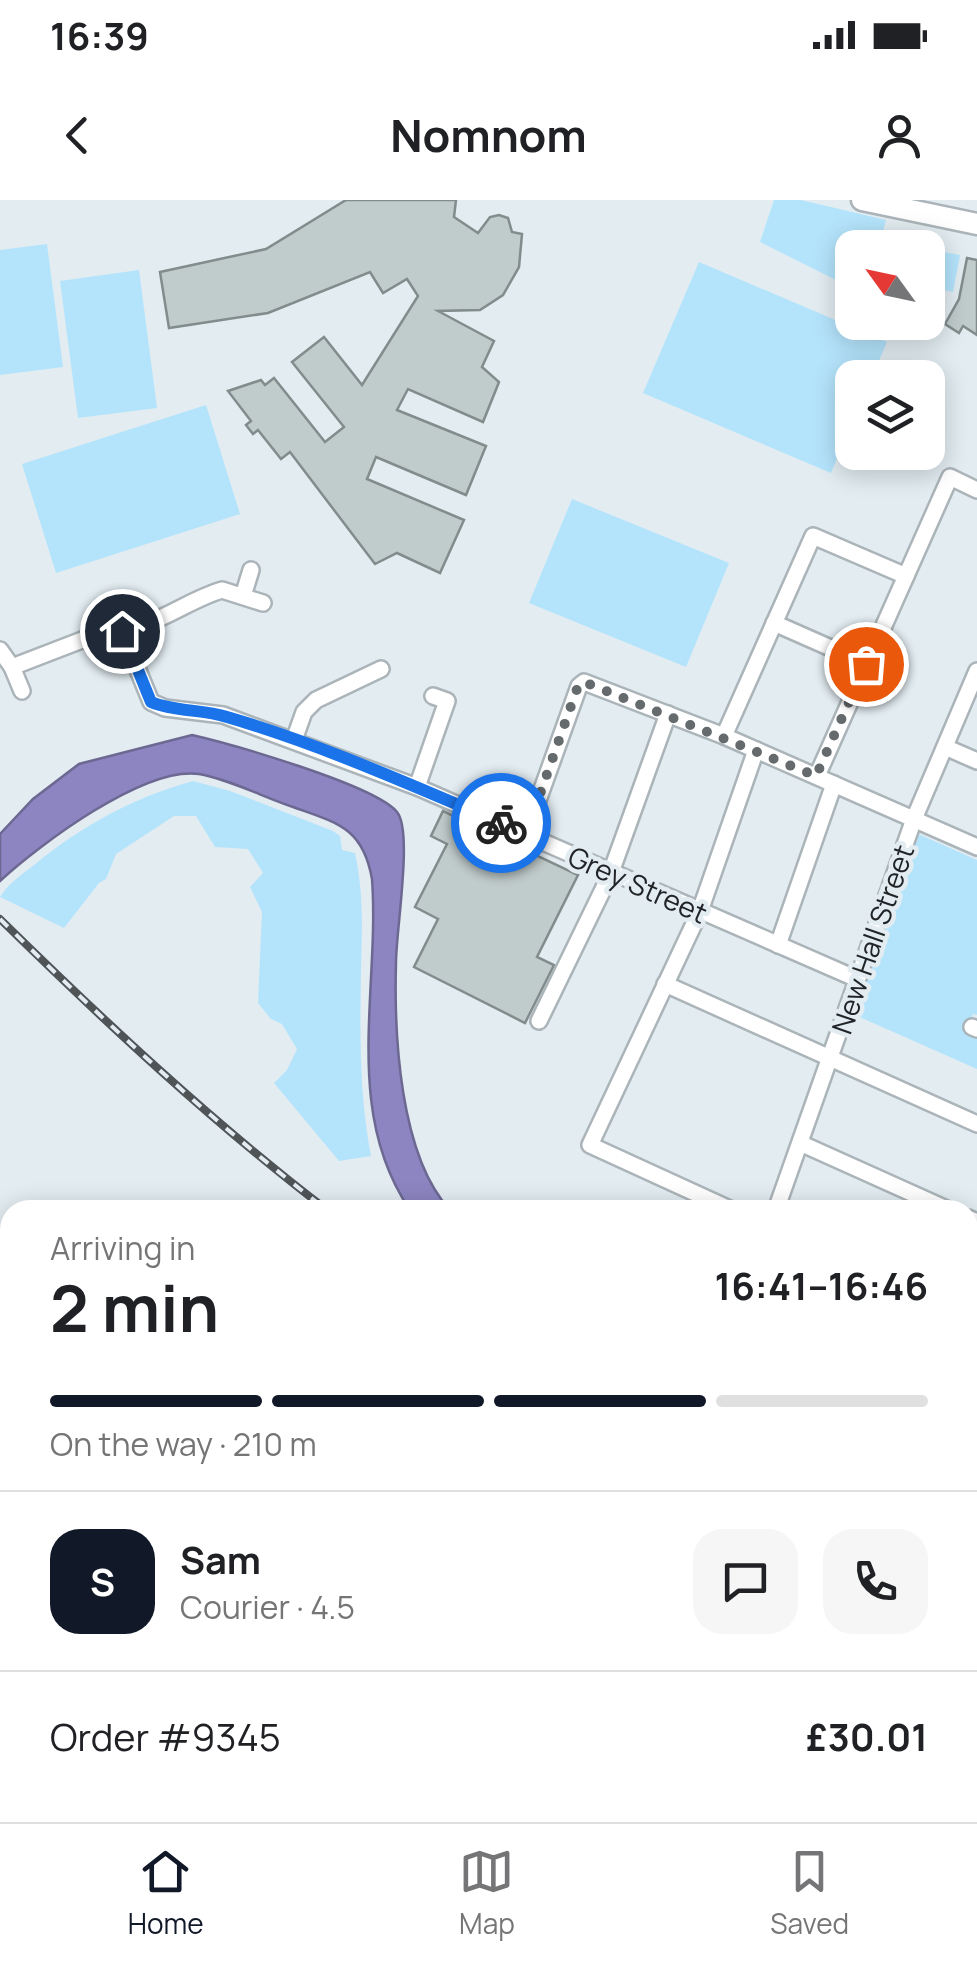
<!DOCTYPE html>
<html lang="en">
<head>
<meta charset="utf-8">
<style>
	:root { --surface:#fff; --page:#f6f6f6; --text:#202124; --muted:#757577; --line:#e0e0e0; --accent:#111827 }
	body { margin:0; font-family:Manrope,sans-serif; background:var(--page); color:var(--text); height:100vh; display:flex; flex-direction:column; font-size:38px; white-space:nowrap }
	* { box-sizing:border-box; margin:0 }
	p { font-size:32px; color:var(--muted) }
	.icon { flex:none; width:55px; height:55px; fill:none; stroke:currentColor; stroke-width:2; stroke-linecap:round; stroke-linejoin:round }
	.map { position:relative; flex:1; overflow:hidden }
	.details { position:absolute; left:0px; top:1000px; width:978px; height:622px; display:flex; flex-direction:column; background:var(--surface); border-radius:30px 30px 0 0; box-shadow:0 5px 25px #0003 }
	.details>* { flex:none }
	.needle { width:65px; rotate:303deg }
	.buttons { position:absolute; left:835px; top:30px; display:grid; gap:20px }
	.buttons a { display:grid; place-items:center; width:110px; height:110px; border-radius:20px; background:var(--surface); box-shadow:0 5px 25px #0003; font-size:50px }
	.pin { position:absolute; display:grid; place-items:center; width:85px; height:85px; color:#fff; margin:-42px; border:5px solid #fff; border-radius:50%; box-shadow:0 2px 10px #0007 }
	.courier { position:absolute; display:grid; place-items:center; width:100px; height:100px; margin:-50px; border:8px solid #1a73e8; border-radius:50%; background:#fff; color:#222; box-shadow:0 2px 12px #0007 }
	.headline em { font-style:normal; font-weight:700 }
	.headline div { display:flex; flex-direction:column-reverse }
	.headline { display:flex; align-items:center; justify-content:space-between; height:170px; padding:0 50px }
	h1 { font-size:65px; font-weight:700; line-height:75px }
	.bar { display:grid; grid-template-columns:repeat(4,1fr); gap:15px 10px; align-content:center; height:120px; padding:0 50px }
	.bar i { height:12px; border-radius:8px; background:var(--line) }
	.bar .selected { background:var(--accent) }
	.bar p { grid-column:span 4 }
	.line { display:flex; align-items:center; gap:25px; padding:0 50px; border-top:2px solid var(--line) }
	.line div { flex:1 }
	.round { display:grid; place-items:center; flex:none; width:105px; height:105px; border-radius:30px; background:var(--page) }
	.status { display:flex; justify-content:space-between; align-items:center; height:70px; padding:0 50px; background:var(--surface); direction:ltr }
	.status svg { height:28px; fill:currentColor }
	header { display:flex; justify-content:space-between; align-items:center; height:130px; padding:0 50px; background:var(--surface); font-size:45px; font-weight:700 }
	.dock { display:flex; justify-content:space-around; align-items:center; height:140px; border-top:2px solid var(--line); background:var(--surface); font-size:28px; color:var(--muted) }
	.dock a { display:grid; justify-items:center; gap:5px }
	.dock .selected { color:var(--accent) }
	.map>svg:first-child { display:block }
</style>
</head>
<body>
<div class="status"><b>16:39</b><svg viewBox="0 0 49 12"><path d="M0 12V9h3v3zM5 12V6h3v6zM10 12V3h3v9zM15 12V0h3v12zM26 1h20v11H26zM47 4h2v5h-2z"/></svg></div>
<header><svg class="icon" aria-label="back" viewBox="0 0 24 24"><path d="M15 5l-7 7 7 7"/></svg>Nomnom<svg class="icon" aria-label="person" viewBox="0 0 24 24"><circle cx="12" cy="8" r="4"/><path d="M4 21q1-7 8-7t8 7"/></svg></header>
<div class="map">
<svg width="977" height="1622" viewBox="0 0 977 1622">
	<rect width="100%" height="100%" fill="#e2ecf1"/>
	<!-- green -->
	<g fill="#b4e4fc">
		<polygon points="774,0 801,0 886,20 879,47 852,48 852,88 760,42"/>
		<polygon points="47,44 63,167 0,175 0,50"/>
		<polygon points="928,49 960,55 953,92 928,87"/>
		<polygon points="699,62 887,142 872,177 852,178 852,223 831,273 643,193"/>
		<polygon points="139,70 157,208 78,218 60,81"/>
		<polygon points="206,205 240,314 56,373 22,264"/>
		<polygon points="572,299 729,363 686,467 529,403"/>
		<path d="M193,581L230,591L333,631L340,636L342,650L355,653C364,696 362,727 361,769C360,832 359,894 371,956L339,961L274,883L287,870L297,849L282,824L271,819L258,803L262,712L250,687L263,673L248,649L215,647L196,616H174L116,654L106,679L99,683L64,728L0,697C8,684 22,674 34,665C80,627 134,597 193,581Z"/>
		<polygon points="916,633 977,660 977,815 973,814 967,829 977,834 977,869 855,815"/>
	</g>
	<!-- water -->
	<path fill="#8c85c1" stroke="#6c6892" stroke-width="2.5" d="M192,535C231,544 375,585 397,612C413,631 396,731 396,762C394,833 399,955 450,1010H410C342,910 380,790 372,679C363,628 338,623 293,607C263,597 231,580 199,574C144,566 39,645 0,681V634L33,599L79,564Z"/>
	<!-- building -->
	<g fill="#c0cbcb" stroke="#828c8c" stroke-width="2.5">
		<polygon points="346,0 456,0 454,17 478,33 490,17 499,15 508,18 512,32 522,34 519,67 503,95 480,110 438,111 494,141 482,167 499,182 483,222 408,189 397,210 486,246 466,295 376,257 367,279 464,320 440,373 397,353 375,364 290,252 281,259 258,230 253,234 246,225 251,221 228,191 261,180 265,185 274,178 325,242 344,227 292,162 324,137 362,185 418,96 407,79 383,93 370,72 268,113 169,128 160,72 266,49"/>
		<polygon points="967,58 977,60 977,135 963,126 959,133 945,124 959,99"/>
		<polygon points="443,611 578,675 537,757 554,765 525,823 414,767 438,719 415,707 447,644 431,636"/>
	</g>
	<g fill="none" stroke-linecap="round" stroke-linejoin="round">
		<!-- street casing -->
		<g stroke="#abb4b9" stroke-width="20">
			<g id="street">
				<polyline points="243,396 251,370"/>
				<polyline points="774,423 867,464"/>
				<polyline points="122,431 151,502 165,508 223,515 417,587 857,779"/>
				<polyline points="0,450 12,467 22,491"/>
				<path d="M12,467L108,430C149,433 184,401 222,390L263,403"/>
				<polyline points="724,536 813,336 906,376"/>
				<polyline points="294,540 304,512 316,500 381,469"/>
				<polyline points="945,547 977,561"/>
				<polyline points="817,576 950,277 977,290"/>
				<polyline points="417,587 447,501 433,496"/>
				<polyline points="526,634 579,486 584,482 724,536 977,647"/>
				<polyline points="778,745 834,584"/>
				<polyline points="665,784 977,924"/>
				<polyline points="539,821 610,675 668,514"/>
				<polyline points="972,827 977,829"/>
				<polyline points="800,943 949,1010"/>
				<polyline points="732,1010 590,945 700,711 756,550"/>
				<polyline points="776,1010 914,619 977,471"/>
				<polyline points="968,1018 977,1022"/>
				<polyline points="968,1089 977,1068"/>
				<polyline points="968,1119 977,1123"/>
				<polyline points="726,1612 745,1622"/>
			</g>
		</g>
		<!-- secondary casing -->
		<g stroke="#abb4b9" stroke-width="25">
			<polyline id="secondary" points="862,0 977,24"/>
		</g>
		<!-- highway casing -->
		<g stroke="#abb4b9" stroke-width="32">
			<g id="highway">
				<polyline points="0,1561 10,1566"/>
				<polyline points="0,1590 10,1596"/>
				<polyline points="40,1612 55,1622"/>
				<polyline points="82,1612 95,1622"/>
			</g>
		</g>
		<!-- street -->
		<use href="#street" stroke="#fff" stroke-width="15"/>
		<!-- secondary -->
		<use href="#secondary" stroke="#fff" stroke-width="20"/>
		<!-- highway -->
		<use href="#highway" stroke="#fff" stroke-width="28"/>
		<!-- rail casing -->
		<g stroke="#4f5457" stroke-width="8">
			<g id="rail">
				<path d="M0,719C105,822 211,921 327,1010"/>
				<polyline points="968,1398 977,1403"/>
			</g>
		</g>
		<!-- rail -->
		<use href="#rail" stroke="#e2ecf1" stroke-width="4" stroke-dasharray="11" stroke-linecap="butt"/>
	</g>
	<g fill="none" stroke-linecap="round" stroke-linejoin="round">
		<!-- done -->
		<polyline stroke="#656a6d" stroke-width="10" stroke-dasharray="0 18" points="501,623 526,634 578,486 584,482 816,576 866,464"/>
		<!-- route -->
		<path stroke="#1a73e8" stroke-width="12" d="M122,431L151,502C175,512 202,509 227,517C320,544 411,585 501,623"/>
	</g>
	<g text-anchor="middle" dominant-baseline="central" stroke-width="9" stroke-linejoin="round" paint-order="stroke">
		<!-- street labels -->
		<g font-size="28" fill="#212426" stroke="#e2ecf1">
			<text transform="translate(638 684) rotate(24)">Grey Street</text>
			<text transform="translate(872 739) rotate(-71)">New Hall Street</text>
		</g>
	</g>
</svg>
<div class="buttons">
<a><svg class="needle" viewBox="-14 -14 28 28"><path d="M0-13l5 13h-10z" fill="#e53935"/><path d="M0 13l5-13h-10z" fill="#757577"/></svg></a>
<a><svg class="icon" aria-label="layers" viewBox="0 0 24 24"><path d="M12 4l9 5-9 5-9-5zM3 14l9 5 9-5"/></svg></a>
</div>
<div class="pin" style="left:866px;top:464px;background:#ea580c"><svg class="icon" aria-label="bag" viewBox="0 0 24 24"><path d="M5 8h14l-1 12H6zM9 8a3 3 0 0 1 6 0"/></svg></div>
<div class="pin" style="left:122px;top:431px;background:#1f2937"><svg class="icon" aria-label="home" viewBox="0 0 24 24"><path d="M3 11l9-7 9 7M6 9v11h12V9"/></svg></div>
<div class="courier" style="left:501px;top:623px"><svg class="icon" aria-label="bike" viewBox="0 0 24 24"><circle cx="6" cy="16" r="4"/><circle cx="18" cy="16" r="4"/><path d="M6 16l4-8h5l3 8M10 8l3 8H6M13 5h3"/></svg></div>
<section class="details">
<div class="headline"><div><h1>2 min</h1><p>Arriving in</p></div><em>16:41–16:46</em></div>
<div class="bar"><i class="selected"></i><i class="selected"></i><i class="selected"></i><i></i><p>On the way · 210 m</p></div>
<div class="line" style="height:180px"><b class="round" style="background:var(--accent);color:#fff">S</b><div><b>Sam</b><p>Courier · 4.5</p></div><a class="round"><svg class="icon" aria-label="chat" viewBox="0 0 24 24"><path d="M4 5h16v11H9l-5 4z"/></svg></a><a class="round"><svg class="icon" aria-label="phone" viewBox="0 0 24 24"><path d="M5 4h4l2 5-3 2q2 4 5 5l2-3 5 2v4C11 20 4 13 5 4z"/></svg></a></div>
<div class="line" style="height:130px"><div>Order #9345</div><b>£30.01</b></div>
</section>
</div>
<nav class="dock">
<a class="selected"><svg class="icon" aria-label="home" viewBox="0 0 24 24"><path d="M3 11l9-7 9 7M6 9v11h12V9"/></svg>Home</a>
<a><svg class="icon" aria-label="map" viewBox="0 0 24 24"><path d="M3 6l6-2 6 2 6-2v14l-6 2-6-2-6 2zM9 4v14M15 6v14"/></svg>Map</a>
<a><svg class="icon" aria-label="saved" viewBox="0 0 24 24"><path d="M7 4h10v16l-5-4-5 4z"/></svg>Saved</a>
</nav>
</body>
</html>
